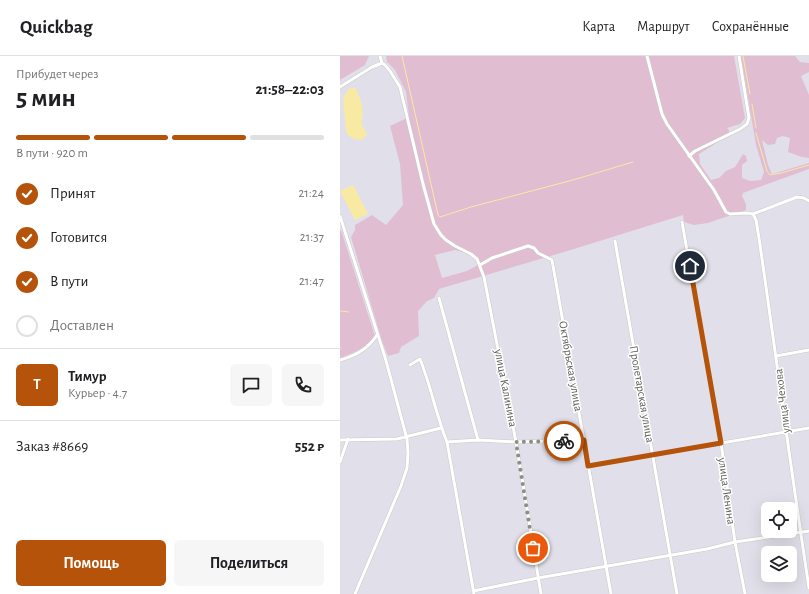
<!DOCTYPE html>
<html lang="ru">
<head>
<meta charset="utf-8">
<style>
	:root { --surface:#fff; --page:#f6f6f6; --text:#202124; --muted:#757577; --line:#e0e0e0; --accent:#b45309 }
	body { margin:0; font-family:"Alegreya Sans",sans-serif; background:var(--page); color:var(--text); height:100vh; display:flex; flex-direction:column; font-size:15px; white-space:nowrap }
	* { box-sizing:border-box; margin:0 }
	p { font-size:13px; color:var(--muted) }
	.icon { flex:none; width:22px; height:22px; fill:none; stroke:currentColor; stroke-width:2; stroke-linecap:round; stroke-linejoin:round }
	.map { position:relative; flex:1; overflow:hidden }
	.panel { display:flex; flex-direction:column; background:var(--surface); width:340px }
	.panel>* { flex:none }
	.controls { position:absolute; left:421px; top:446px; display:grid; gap:8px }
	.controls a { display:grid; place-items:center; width:36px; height:36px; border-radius:6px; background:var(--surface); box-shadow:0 4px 16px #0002; font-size:20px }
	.pin { position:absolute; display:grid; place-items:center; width:34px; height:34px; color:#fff; margin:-17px; border:2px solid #fff; border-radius:50%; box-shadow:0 1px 4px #0007 }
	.courier { position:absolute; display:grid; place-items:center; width:40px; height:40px; margin:-20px; border:3px solid #b45309; border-radius:50%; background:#fff; color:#222; box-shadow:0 1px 5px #0007 }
	.headline em { font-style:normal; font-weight:600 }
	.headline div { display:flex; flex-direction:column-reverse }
	.headline { display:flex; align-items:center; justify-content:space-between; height:68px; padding:0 16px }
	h1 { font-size:26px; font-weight:600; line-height:30px }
	.bar { display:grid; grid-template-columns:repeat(4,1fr); gap:6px 4px; align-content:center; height:48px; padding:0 16px }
	.bar i { height:5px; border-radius:3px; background:var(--line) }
	.bar .active { background:var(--accent) }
	.bar p { grid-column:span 4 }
	.line { display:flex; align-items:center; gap:10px; padding:0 16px; border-top:1px solid var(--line) }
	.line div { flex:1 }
	.round { display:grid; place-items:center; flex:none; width:42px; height:42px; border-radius:6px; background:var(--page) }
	ol { padding:0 16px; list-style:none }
	li { display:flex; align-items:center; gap:12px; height:44px }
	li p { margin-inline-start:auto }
	li .icon { padding:4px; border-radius:50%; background:var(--accent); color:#fff; stroke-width:4 }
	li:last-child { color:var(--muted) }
	li i { width:22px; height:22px; border:2px solid var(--line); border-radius:50% }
	.button { display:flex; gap:8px; margin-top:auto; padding:8px 16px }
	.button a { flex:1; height:46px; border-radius:6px; background:var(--accent); color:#fff; font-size:16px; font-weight:600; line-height:46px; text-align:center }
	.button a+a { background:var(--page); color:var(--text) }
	header { display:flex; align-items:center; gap:24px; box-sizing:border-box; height:56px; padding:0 20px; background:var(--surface); border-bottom:1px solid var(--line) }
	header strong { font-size:19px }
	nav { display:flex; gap:22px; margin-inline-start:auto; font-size:14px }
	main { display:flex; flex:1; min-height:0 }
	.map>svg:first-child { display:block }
</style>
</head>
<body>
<header>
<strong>Quickbag</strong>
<nav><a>Карта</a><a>Маршрут</a><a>Сохранённые</a></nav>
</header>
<main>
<section class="panel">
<div class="headline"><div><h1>5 мин</h1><p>Прибудет через</p></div><em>21:58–22:03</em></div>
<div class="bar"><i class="active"></i><i class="active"></i><i class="active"></i><i></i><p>В пути · 920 m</p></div>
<ol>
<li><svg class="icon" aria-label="check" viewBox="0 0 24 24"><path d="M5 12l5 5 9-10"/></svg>Принят<p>21:24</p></li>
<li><svg class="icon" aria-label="check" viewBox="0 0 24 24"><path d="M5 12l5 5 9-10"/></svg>Готовится<p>21:37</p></li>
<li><svg class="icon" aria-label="check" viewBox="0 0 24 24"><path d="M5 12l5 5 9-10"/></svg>В пути<p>21:47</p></li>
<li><i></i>Доставлен</li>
</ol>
<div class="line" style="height:72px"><b class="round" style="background:var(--accent);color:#fff">Т</b><div><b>Тимур</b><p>Курьер · 4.7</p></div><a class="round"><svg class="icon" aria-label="chat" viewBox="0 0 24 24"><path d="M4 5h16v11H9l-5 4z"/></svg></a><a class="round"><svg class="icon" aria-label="phone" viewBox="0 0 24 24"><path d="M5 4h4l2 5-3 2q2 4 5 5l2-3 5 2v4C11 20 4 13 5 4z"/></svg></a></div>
<div class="line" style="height:52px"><div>Заказ #8669</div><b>552 ₽</b></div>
<div class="button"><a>Помощь</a><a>Поделиться</a></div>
</section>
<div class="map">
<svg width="469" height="538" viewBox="0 0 469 538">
	<rect width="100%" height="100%" fill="#e1e0ea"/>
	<!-- green -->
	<g fill="#e1bdd2" fill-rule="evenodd">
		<polygon points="0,0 29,0 25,9 0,24"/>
		<path d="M46,0H394L405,62L400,68L387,72L389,74V79L359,98L360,108L371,124L379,122L386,115L395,111L403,98L406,100L407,105L402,109V122L410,125L421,124L424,116L416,89L401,0H455L460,6L469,7V16L461,20L469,39V102L462,101L448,96L450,82L443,80L437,82L435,88L428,89L422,84L428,109L432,118L469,107V113L403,137L402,140L406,148V154L368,167L354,169L344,166L343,159L234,193L99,233L94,242L87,245L78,255L79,280L61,291L59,297L48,300L42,285L11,181L15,174V169L32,159L46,169L63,149L60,108L50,70L69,61L66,36L55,14L47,6ZM115,194C126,197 133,198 138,209L127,215L102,222L95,199Z"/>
		<path d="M0,174H1L35,280C26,292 14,297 0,302Z"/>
	</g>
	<!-- water -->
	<g fill="#f8eaa2">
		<path d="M10,32H15C21,42 25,55 21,67L27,78L22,84L12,82L7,78C5,72 6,68 5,62C4,49 0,42 10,32Z"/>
		<polygon points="13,129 28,158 15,164 0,135"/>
	</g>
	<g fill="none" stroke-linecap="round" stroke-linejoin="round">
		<!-- stream -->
		<g stroke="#f8eaa2" stroke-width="1">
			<polyline points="62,0 98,159 100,161 131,151 233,124 293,106"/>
			<polyline points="403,0 410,38"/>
			<polyline points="412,48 416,72"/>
			<polyline points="416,77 427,115 430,119 441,117 469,109"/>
			<polyline points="0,255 9,256"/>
			<polyline points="0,293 1,292"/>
		</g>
		<!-- minor casing -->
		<g stroke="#c9cac3" stroke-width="4">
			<g id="minor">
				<polyline points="40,0 42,7 45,9 50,15 60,31 83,128 94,168 101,179 106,184 115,190 131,198 137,203 144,221 176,386 201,538"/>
				<polyline points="307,0 322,58 327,68 374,134 386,156 390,158 407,157 413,158 457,141 464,142 469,145"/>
				<polyline points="0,31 32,11 42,7"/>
				<polyline points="349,100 355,95 400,73 407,68 409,62 399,0"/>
				<path d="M413,158L416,164L419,182C436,299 451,415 469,532"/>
				<polyline points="0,160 45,301 67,383 68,397 67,412 61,430 15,538"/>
				<polyline points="342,166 381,387 395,486 405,538"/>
				<polyline points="275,185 337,538"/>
				<polyline points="140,209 152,202 188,190 194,192 198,197 212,204 271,538"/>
				<polyline points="99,242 138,384"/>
				<polyline points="436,300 469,294"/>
				<path d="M0,304C15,300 29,292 37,279"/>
				<path d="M70,309L80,303C91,330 96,359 107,386L134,538"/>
				<polyline points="0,384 57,383 101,372"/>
				<polyline points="107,386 138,384 176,386 244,384"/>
				<polyline points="0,406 8,383"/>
				<polyline points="248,410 469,372"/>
				<polyline points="133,535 198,522 367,493 395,486 469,475"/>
			</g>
		</g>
		<!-- minor -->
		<use href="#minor" stroke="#fff" stroke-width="3"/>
	</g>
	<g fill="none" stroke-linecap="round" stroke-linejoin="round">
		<!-- done -->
		<polyline stroke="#8c8c8b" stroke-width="4" stroke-dasharray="0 7.2" points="193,492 176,386 224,385"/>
		<!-- route -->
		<polyline stroke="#b45309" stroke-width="5" points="224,385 244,384 248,410 381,387 350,210"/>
	</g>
	<g text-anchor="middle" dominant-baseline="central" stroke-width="3" stroke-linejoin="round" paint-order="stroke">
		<!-- street labels -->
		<g font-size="12" fill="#5f5f58" stroke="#fff">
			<text transform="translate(231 310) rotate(80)">Октябрьская улица</text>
			<text transform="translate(166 332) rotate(79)">улица Калинина</text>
			<text transform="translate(302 338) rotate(80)">Пролетарская улица</text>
			<text transform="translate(442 345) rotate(-97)">улица Чехова</text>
			<text transform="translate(387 435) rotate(82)">улица Ленина</text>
		</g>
	</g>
</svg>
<div class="controls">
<a><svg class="icon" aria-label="locate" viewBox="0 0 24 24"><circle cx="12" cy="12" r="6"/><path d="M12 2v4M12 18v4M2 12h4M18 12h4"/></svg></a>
<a><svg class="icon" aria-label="layers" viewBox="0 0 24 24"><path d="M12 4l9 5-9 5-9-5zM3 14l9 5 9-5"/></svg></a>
</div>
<div class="pin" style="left:193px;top:492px;background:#ea580c"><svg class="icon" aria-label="bag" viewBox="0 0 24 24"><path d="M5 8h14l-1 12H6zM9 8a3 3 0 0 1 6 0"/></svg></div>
<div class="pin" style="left:350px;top:210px;background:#1f2937"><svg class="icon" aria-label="home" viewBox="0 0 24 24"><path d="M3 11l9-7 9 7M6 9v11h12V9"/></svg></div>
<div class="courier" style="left:224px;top:385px"><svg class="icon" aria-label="bike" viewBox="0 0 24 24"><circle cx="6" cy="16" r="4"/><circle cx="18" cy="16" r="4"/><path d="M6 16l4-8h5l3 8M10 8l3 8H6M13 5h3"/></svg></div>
</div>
</main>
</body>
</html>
